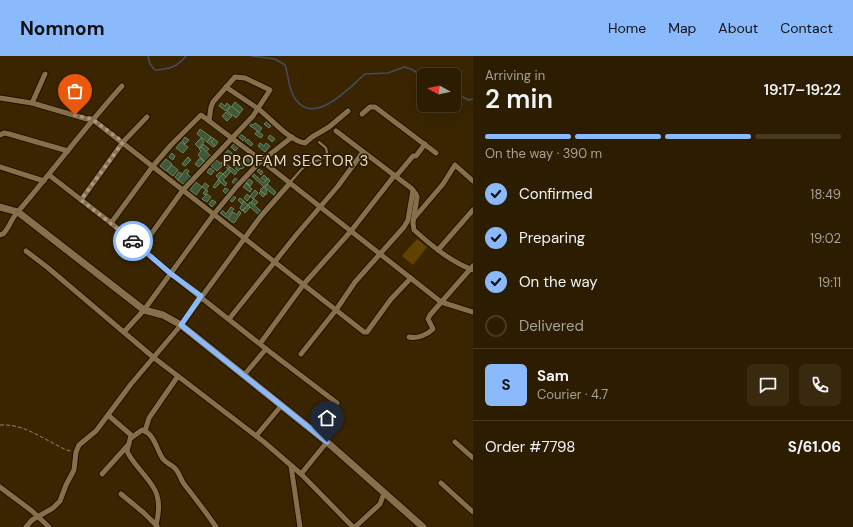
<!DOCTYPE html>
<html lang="en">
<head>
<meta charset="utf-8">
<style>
	:root { --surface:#2c1c00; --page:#38290f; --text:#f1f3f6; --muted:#a6a199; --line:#483a22; --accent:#8bbafc }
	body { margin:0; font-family:"DM Sans",sans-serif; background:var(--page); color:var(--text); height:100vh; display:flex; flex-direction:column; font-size:15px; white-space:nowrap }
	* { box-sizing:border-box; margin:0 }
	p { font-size:13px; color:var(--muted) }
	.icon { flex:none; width:22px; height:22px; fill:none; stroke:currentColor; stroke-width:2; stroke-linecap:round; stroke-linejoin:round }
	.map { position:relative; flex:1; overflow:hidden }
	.details { display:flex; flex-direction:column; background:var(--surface); width:380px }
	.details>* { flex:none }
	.needle { width:26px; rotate:278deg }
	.fabs { position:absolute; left:417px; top:12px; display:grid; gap:8px }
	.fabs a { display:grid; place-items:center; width:44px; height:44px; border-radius:6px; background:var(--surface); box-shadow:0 4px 16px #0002,0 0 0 1px var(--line); font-size:20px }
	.pin { position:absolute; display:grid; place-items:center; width:34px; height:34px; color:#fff; margin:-41px -17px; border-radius:50% 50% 50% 0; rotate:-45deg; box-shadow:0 0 4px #0007 }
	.pin .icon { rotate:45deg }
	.courier { position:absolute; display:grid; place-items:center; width:40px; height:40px; margin:-20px; border:3px solid #8bbafc; border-radius:50%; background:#fff; color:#222; box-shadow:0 1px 5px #0007 }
	.headline em { font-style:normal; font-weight:600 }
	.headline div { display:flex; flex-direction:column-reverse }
	.headline { display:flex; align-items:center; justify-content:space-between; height:68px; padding:0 12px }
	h1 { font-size:26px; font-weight:600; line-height:30px }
	.bar { display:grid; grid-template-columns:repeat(4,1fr); gap:6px 4px; align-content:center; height:48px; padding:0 12px }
	.bar i { height:5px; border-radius:3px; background:var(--line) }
	.bar .on { background:var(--accent) }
	.bar p { grid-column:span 4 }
	.line { display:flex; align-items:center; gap:10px; padding:0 12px; border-top:1px solid var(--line) }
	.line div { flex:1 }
	.round { display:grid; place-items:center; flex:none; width:42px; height:42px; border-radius:6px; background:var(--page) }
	ol { padding:0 12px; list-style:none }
	li { display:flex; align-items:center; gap:12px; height:44px }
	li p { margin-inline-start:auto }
	li .icon { padding:4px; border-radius:50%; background:var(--accent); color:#111; stroke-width:4 }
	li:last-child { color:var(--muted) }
	li i { width:22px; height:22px; border:2px solid var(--line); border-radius:50% }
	header { display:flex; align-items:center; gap:24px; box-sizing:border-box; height:56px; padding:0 20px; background:var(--accent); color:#111 }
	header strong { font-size:19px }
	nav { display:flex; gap:22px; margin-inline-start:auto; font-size:14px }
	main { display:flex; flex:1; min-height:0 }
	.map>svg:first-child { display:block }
</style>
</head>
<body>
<header>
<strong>Nomnom</strong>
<nav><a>Home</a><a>Map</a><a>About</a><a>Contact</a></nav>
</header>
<main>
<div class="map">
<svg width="473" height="471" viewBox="0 0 473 471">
	<rect width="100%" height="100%" fill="#3a2500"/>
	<!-- green -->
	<polygon fill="#624200" points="417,183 427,191 413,209 402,200"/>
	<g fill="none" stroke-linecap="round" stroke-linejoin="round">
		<!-- stream -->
		<g stroke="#454c5f" stroke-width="1.5">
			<path d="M148,0L150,8L155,14C170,13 177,11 186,0"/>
			<path d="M252,0L275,3L285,9C289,20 288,34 296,44C315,70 350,31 365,18L388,17L404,11L411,13L424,21"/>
			<polyline points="454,36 468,44 473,43"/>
		</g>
	</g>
	<!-- building -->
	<g fill="#405837" stroke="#6a8360">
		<polygon points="235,46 243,53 240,57 232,50"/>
		<polygon points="221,47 225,50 227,47 230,50 226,55 219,50"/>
		<polygon points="231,50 240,57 236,62 227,55"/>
		<polygon points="226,56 232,60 227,65 222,60"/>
		<polygon points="266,66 271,70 269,72 264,68"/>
		<polygon points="250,67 253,69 255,67 262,72 259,76 249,69"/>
		<polygon points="200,73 211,81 207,86 197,78"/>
		<polygon points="257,75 263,79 261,82 255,78"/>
		<polygon points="239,77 246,82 243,85 237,79"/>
		<polygon points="270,79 275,83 272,86 268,82"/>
		<polygon points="185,81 189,84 185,88 182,85"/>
		<polygon points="212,81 214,83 211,86 215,90 213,91 207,86"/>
		<polygon points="201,82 204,86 199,92 195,88"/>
		<polygon points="214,83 218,86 215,90 211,86"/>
		<polygon points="248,83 253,88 251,90 245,85"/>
		<polygon points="181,86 188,91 183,97 176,92"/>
		<polygon points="235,87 239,91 235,95 231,91"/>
		<polygon points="260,87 264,90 266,87 270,90 265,96 258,90"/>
		<polygon points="203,88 209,93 206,96 201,91"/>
		<polygon points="201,91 212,101 206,107 198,99 201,95 199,93"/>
		<polygon points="228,94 234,99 230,104 224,99"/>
		<polygon points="172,97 175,100 173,104 169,101"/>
		<polygon points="188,101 191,104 185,110 182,108"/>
		<polygon points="233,101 238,105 235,108 231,104"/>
		<polygon points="200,102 204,106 199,111 195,108"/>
		<polygon points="247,102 251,105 248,108 245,106"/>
		<polygon points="166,103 172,108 166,115 160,110"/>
		<polygon points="216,104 223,109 217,115 211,110"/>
		<polygon points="223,105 230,111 228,113 221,107"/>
		<polygon points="240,106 245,110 242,113 237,109"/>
		<polygon points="234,107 241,112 238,115 232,109"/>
		<polygon points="172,109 178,114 173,120 167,115"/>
		<polygon points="230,111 237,116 235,119 228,113"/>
		<polygon points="210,112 214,115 211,119 207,116"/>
		<polygon points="186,113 189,115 187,118 192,122 186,130 178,124"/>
		<polygon points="228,113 231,115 226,121 223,118"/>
		<polygon points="259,113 263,116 261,119 257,115"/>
		<polygon points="179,116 182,118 178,124 175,121"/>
		<polygon points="220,116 223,118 219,123 216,120"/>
		<polygon points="223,118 226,121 223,124 227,127 225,130 218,124"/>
		<polygon points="254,118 264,127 268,122 270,125 264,131 252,120"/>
		<polygon points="264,119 267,122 265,125 261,122"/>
		<polygon points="235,122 239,125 236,129 232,126"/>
		<polygon points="249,123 253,126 250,130 246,126"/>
		<polygon points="218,124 221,126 215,132 213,131"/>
		<polygon points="196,126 202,131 196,139 190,134"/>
		<polygon points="205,127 209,130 206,133 208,135 205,139 203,137 206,134 202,131"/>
		<polygon points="246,127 252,133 250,136 243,131"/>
		<polygon points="267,128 276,136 274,139 265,132"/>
		<polygon points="263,131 267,134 266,135 267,137 266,139 260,134"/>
		<polygon points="225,132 229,134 226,138 223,135"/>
		<polygon points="255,134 258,137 253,143 250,140"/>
		<polygon points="261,135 265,139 263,141 259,137"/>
		<polygon points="207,138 211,141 207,146 202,143"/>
		<polygon points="247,138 250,141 247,145 244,142"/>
		<polygon points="233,140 236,142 232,146 230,144"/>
		<polygon points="240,142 244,145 242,148 238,144"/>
		<polygon points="254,143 258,146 255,149 251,146"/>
		<polygon points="212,144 216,146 212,151 209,148"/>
		<polygon points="244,145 248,149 242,155 240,152"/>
		<polygon points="250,146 262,156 259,159 248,149"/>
		<polygon points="248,149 250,151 245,157 243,155"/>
		<polygon points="231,151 234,153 227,162 220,157 222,154 226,158"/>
		<polygon points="239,155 241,157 234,167 228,163 233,156 237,159"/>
	</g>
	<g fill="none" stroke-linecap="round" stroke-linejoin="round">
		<!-- service casing -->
		<g stroke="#1b1001" stroke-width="4.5">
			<path id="service" d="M290,126C296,121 301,112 308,108C316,103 321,107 327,97L326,92L319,86"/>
		</g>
		<!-- minor casing -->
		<g stroke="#1b1001" stroke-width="7">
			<g id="minor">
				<path d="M226,31C236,38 247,45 257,52C271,62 288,84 305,87L312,81L329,71L348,55"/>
				<polyline points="0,42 32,47 87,63 92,63 364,276 367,276 391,243 411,222"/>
				<polyline points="32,47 45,18"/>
				<polyline points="362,58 370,51 375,51 436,97"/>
				<path d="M336,75L411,132L416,138L417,141L413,167L414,174C432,190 451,206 473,214"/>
				<polyline points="0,79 4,77 9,78 68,95"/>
				<polyline points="0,111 44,125"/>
				<polyline points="49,119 111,167 170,217 270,296 337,347 315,376"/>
				<polyline points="81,144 123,86 147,61"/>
				<polyline points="415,161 443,128 455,109 473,125"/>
				<polyline points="111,167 153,110 171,89 201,59 262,105 441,246 473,256"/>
				<path d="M0,179L3,178C9,172 11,164 16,158C52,116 85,71 122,30"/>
				<polyline points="141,192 183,134 253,60 270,34 245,22 235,21 213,46 211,51 209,65"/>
				<polyline points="438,194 473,154"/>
				<polyline points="26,195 47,211 153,301 264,386 301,418 353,471"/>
				<polyline points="229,263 297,178 338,130 363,96"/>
				<polyline points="124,276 144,254 214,158 237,130 259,107 292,81"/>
				<path d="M409,281C417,283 427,279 433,273L428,263L430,259L473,210"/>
				<polyline points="262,285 303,229 351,175 394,120 398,118 413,100 416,100 425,88"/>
				<polyline points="301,298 336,254 355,226 404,171 408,164 413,134"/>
				<polyline points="244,319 266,293"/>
				<path d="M108,359L131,379L127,395L129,399C146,426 166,431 156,469"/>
				<polyline points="145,375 149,362 178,320"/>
				<polyline points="256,380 281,350"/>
				<path d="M131,382L142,374C155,378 156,393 163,403C167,408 174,409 177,415C180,419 181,424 184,428C195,442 206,456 216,471"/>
				<polyline points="455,386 473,402"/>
				<polyline points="291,410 300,471"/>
				<polyline points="102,418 129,388"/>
				<polyline points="301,418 327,386"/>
				<polyline points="441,427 473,456"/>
				<polyline points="0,431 32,455 49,471"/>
				<polyline points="121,438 144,457 157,470"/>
				<polyline points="26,471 32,464 53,452 60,445 66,429 74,414 76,396 79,389 96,375 131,328 181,269 261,160 290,127"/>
				<polyline points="355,471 380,448 384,437"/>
			</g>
		</g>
		<!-- secondary casing -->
		<g stroke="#1b1001" stroke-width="9">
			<polyline id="secondary" points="0,151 18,156 144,254 163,259 181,269 327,386 423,471"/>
		</g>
		<!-- path -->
		<path stroke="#938266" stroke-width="1" stroke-dasharray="4 2" stroke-linecap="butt" d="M0,369C21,368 35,378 53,387C59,390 64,394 71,395"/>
		<!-- service -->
		<use href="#service" stroke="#876f4a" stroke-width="2.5"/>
		<!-- minor -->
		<use href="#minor" stroke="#876f4a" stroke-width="5"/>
		<!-- secondary -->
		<use href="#secondary" stroke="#876f4a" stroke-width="7"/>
	</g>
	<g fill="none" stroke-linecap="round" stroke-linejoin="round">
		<!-- done -->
		<polyline stroke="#aa9a80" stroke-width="4" stroke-dasharray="0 7.2" points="75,59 92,63 123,86 81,144 133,185"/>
		<!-- route -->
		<polyline stroke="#8bbafc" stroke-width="5" points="133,185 170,217 201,240 181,269 327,386"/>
	</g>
	<g text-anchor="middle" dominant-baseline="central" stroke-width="3.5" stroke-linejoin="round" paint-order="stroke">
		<!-- neighbourhood labels -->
		<g font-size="15" letter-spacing="1" fill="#e6d9c5" stroke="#2d1d02">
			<text x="296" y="105">PROFAM SECTOR 3</text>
		</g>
	</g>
</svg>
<div class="fabs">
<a><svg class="needle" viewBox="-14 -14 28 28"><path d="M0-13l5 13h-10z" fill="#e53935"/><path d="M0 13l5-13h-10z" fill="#a6a199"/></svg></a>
</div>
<div class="pin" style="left:75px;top:59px;background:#ea580c"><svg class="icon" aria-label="bag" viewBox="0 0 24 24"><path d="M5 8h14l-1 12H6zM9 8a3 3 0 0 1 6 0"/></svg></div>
<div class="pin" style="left:327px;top:386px;background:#1f2937"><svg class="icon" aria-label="home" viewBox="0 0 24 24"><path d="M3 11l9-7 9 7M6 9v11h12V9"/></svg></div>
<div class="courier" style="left:133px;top:185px"><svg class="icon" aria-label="car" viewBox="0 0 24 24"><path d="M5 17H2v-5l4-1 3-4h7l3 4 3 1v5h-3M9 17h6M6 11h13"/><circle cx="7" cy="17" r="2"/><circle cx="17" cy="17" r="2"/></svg></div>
</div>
<section class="details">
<div class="headline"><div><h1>2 min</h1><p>Arriving in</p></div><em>19:17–19:22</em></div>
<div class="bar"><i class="on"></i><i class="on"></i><i class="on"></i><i></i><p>On the way · 390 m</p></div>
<ol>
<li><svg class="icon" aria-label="check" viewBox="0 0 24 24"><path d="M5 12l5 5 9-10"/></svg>Confirmed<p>18:49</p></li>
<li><svg class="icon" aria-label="check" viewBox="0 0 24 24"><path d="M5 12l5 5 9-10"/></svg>Preparing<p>19:02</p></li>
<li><svg class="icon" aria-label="check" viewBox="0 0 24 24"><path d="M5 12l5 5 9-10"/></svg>On the way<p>19:11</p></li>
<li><i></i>Delivered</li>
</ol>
<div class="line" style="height:72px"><b class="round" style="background:var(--accent);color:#111">S</b><div><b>Sam</b><p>Courier · 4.7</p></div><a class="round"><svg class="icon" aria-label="chat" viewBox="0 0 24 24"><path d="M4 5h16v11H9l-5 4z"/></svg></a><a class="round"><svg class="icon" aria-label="phone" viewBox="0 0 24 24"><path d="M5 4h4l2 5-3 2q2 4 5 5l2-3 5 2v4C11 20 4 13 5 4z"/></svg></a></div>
<div class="line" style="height:52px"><div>Order #7798</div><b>S/61.06</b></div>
</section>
</main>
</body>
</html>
